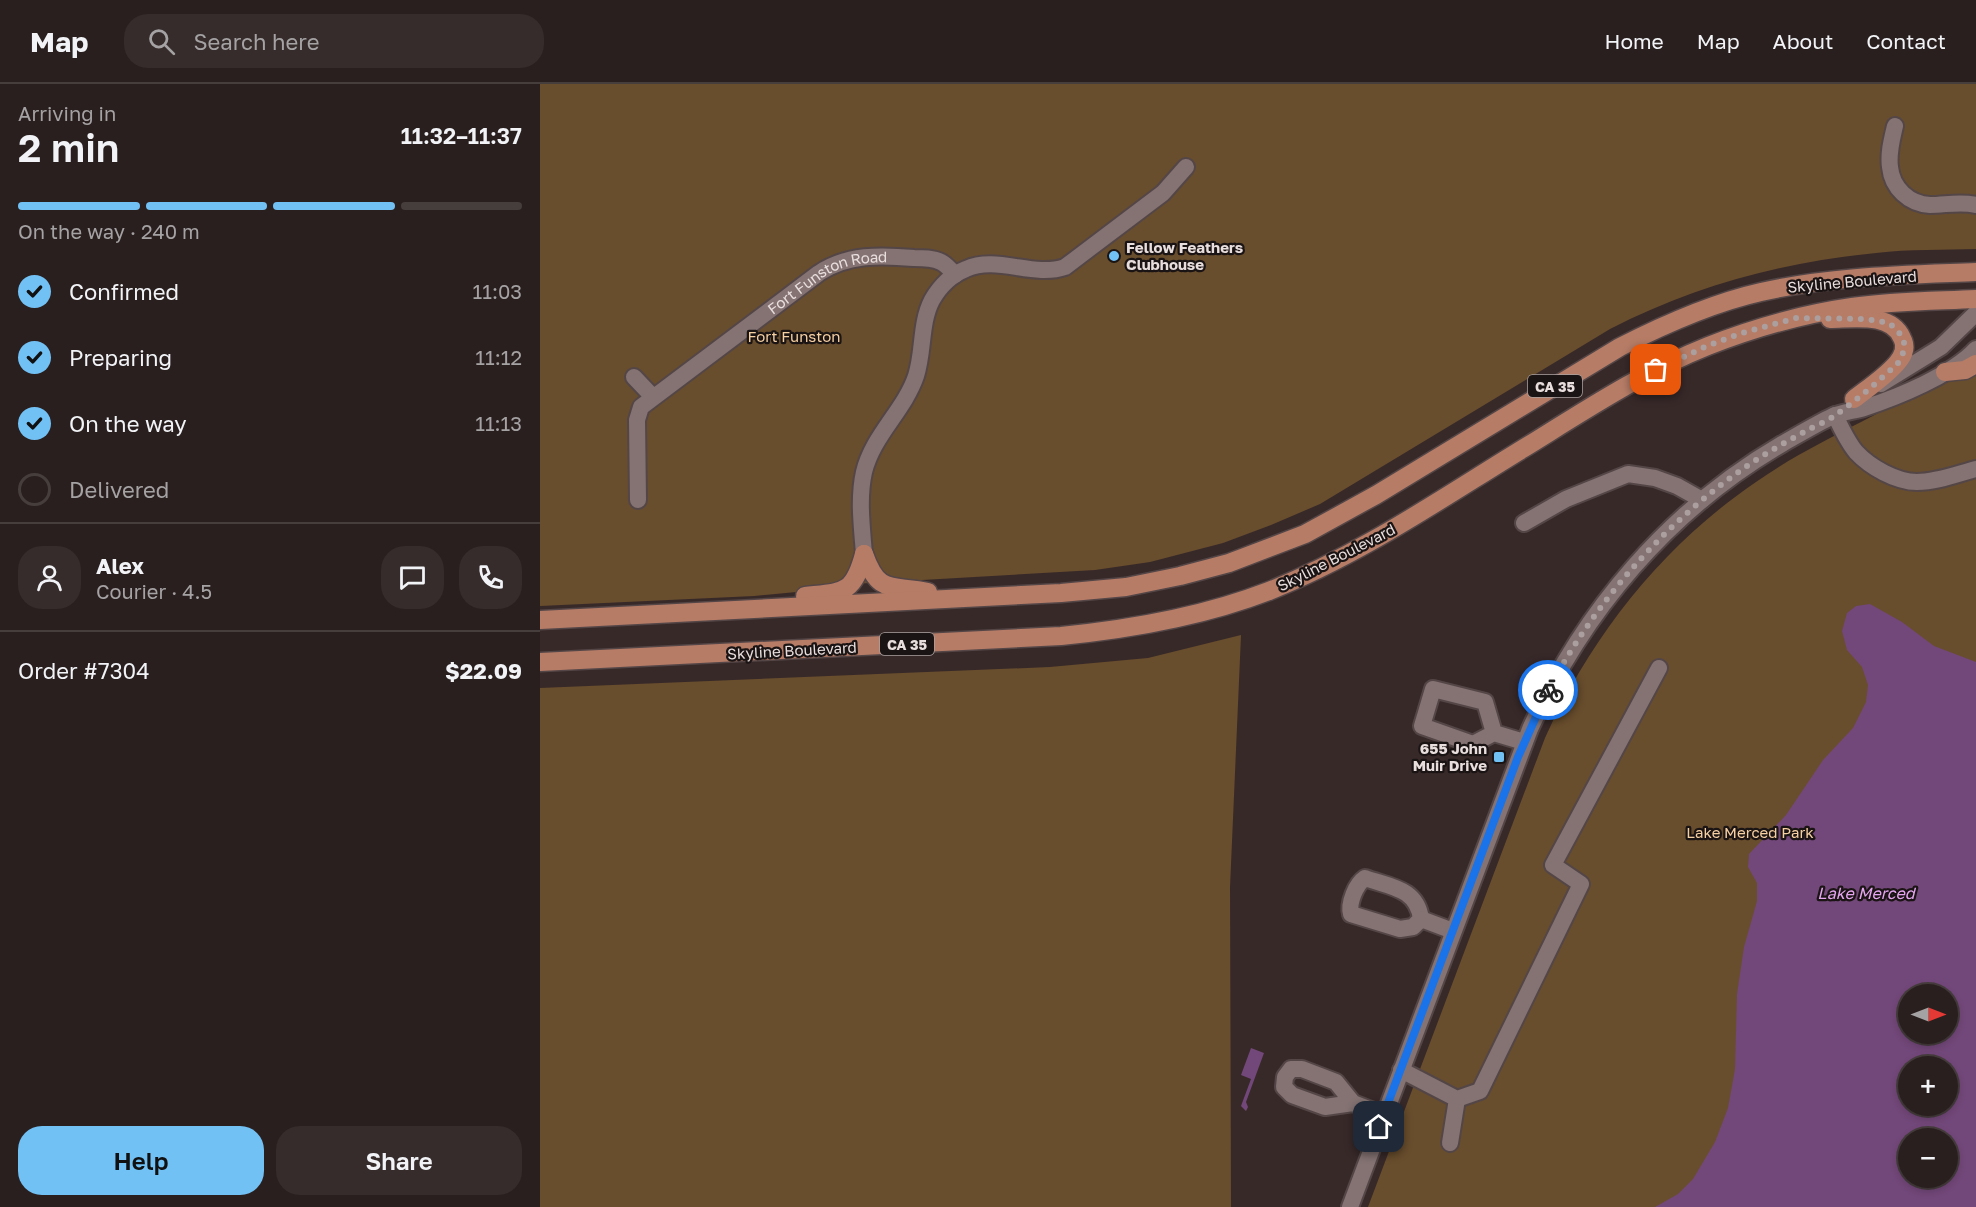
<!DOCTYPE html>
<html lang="en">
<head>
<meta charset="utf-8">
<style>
	:root { --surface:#2a1f1f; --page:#362c2c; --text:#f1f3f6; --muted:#a5a2a4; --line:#463d3d; --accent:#72c1f5 }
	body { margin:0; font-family:"Golos Text",sans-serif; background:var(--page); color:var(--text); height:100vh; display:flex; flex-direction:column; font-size:22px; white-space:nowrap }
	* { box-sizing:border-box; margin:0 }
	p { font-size:20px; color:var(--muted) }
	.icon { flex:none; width:33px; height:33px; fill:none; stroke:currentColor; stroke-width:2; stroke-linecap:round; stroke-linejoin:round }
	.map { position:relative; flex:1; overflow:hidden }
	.side { display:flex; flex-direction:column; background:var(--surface); width:540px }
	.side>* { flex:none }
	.needle { width:39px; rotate:90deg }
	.buttons { position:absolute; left:1358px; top:900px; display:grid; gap:12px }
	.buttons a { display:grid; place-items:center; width:60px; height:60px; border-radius:50%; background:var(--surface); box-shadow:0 3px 9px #0003,0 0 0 2px var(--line); font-size:30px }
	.pin { position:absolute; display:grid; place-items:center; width:51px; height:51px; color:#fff; margin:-26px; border-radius:12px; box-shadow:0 3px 9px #0006 }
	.courier { position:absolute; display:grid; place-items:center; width:60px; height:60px; margin:-30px; border:4px solid #1a73e8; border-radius:50%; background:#fff; color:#222; box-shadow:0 2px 8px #0007 }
	.headline em { font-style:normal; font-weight:600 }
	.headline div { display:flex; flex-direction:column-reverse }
	.headline { display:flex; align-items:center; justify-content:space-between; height:102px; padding:0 18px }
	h1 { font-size:39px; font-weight:600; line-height:45px }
	.bar { display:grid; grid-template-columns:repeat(4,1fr); gap:9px 6px; align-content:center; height:72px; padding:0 18px }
	.bar i { height:8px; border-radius:4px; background:var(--line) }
	.bar .active { background:var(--accent) }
	.bar p { grid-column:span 4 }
	.line { display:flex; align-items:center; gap:15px; padding:0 18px; border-top:2px solid var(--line) }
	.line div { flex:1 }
	.round { display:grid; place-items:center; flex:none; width:63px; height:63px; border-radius:24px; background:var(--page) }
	ol { padding:0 18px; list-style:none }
	li { display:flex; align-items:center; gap:18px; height:66px }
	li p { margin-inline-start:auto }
	li .icon { padding:6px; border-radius:50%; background:var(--accent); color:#111; stroke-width:4 }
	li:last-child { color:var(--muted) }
	li i { width:33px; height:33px; border:3px solid var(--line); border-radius:50% }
	.action { display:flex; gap:12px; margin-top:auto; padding:12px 18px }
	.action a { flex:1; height:69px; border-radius:24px; background:var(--accent); color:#111; font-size:24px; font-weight:600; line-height:69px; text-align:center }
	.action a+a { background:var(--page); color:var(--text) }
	header { display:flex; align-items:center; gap:36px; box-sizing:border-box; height:84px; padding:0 30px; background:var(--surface); border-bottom:2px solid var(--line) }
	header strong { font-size:28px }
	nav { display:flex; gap:33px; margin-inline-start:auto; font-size:21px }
	.search { width:420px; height:54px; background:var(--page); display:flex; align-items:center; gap:15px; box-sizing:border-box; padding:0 21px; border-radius:24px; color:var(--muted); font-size:22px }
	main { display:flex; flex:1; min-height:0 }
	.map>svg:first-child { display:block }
</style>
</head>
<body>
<header>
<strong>Map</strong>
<div class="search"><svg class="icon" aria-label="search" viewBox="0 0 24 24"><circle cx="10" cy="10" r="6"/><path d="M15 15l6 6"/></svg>Search here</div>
<nav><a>Home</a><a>Map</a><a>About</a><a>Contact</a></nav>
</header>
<main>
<section class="side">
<div class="headline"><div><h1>2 min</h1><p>Arriving in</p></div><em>11:32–11:37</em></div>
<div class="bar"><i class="active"></i><i class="active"></i><i class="active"></i><i></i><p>On the way · 240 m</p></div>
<ol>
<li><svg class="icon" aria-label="check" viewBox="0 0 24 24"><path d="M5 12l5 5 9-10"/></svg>Confirmed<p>11:03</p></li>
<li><svg class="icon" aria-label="check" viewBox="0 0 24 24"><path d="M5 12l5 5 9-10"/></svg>Preparing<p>11:12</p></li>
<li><svg class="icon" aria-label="check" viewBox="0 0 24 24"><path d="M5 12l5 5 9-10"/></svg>On the way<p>11:13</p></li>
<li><i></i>Delivered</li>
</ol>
<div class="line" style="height:108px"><a class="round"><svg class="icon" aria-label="person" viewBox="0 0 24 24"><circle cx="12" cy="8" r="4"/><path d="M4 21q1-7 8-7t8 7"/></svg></a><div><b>Alex</b><p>Courier · 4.5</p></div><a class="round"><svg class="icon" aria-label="chat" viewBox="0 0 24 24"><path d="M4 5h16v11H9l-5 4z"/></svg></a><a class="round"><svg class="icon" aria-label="phone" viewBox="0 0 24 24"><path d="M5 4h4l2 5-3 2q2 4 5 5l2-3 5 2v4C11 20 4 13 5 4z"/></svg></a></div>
<div class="line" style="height:78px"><div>Order #7304</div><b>$22.09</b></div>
<div class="action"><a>Help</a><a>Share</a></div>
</section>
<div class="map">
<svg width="1436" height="1123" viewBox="0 0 1436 1123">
	<rect width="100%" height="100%" fill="#382929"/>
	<!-- green -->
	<g fill="#694e2d" fill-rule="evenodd">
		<path d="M0,0H1436V165C1403,166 1369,165 1336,169C1242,178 1154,202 1070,245L780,420L731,441L683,459L610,478L555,486L295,501L288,505L214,512L0,522Z"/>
		<path d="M1436,279V1123H828L1005,654C1052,551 1122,462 1216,398C1250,374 1286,356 1323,337C1360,318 1398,298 1436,279ZM1368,910H1407V950H1368ZM1368,982H1407V1022H1368ZM1368,1054H1407V1094H1368Z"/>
		<polygon points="701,551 690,803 691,1123 0,1123 0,604 510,583 608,574"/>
	</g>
	<!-- water -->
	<g fill="#724779" fill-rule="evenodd">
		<path d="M1330,520L1362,538L1394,562L1436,578V1123H1115L1138,1110L1153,1095L1175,1058L1188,1024L1195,985L1197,910L1204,863L1217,817V799L1208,783L1209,770L1246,731L1283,676L1313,644L1326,618L1328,601L1322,583L1307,566L1302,547L1307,529L1316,522ZM1368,910H1407V950H1368ZM1368,982H1407V1022H1368ZM1368,1054H1407V1094H1368Z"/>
		<polygon points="711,964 724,969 706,1018 708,1023 706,1027 701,1022 711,995 701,991"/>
	</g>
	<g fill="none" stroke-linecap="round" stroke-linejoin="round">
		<!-- minor casing -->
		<g stroke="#544647" stroke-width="20">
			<g id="minor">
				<path d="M1355,42C1352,55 1348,69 1350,83C1352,104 1369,120 1390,121C1405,121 1421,117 1436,121"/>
				<polyline points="94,293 113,313"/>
				<polyline points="1341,300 1401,263 1436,229"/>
				<path d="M1295,331C1301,344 1307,357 1316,368C1330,383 1356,398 1377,398C1397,398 1417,390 1436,385"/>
				<path id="s1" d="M98,416L97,336L101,323L279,189C307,170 341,171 374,174C383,174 393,174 401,178C407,181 411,186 415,191"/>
				<polyline points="984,439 1026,415 1088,390 1115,394 1137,402 1162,416"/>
				<path d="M324,470C322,443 318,415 324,388C333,351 364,327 376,292C384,267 380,239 392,216C400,202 411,191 426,185C457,171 493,194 525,183L623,109L646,83"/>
				<polyline points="954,649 933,660 882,642 893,605 945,618 954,649 984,658"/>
				<path d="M825,794C850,803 877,804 881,835L873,843L860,845L811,830C808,819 816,800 825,794Z"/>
				<polyline points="881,835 913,847"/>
				<polyline points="861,986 917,1015 940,1007 1041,800 1013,781 1119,584"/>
				<polyline points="813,1019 785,1023 752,1011 744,1003 745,993 751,985 762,985 796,998 813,1019 844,1031"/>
				<polyline points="910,1059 917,1015"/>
				<path d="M810,1123L990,645C1043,527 1129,426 1242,360C1258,351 1276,340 1293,332C1303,328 1314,327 1324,324C1358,313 1412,291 1436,265"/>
			</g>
		</g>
		<!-- major casing -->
		<g stroke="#544647" stroke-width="21">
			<g id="major">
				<path d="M1290,235C1313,235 1351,228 1362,254C1367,263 1363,272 1357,279C1345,293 1328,304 1314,315"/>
				<polyline points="1405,288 1425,286 1436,280"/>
				<path d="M324,470C339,512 351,500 388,508"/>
				<path d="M265,512C303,508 313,511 324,470"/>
				<path d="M0,536L521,509L586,503L640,492L689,479L765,450L836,411L1080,263C1125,240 1172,219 1221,208C1291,192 1364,191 1436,188"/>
				<path d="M0,578L521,552C592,545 662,533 729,507C822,470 905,412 989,361C1047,325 1105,287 1168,262C1214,244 1263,230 1312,223C1353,217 1395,217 1436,215"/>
			</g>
		</g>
		<!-- minor -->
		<use href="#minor" stroke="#857373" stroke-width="16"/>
		<!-- major -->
		<use href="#major" stroke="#b67c66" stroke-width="18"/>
	</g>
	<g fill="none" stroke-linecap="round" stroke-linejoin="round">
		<!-- done -->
		<path stroke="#ab9f9f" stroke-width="6" stroke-dasharray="0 10.8" d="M1008,606C1057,516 1123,440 1207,382C1226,369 1246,358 1266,347C1275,342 1286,338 1294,332C1316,317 1339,297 1358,279L1364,267V257L1358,247L1349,239L1326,235L1256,234L1202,249L1167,262L1116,286"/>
		<!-- route -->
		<polyline stroke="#1a73e8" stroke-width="8" points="839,1043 978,673 1008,606"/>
	</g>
	<!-- markers -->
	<g fill="#72c1f5" stroke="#1b1414" stroke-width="2">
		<circle cx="574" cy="172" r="6"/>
		<rect x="953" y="667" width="12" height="12" rx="3"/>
	</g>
	<g text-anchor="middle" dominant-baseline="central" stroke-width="4.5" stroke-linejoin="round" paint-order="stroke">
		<!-- shield labels -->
		<g fill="#1b1414" stroke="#aba1a1" stroke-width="1.5">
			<rect x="988" y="291" width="54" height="22" rx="4.5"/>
			<rect x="340" y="549" width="54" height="22" rx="4.5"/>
		</g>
		<g font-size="14" font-weight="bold" fill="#e9dede">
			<text x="1015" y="302">CA 35</text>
			<text x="367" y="560">CA 35</text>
		</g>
		<!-- poi labels -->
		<g font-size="15" font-weight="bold" fill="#e9dede" stroke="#1b1414" text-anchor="start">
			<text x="586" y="163">Fellow Feathers<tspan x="586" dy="17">Clubhouse</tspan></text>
			<text x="947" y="664" text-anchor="end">655 John<tspan x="947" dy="17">Muir Drive</tspan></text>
		</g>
		<!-- street labels -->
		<g font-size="15" fill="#e9dede" stroke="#1b1414">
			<text transform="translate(1312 197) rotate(-5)">Skyline Boulevard</text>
			<text stroke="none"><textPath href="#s1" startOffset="321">Fort Funston Road</textPath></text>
			<text transform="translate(796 473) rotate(-27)">Skyline Boulevard</text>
			<text transform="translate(252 566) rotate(-3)">Skyline Boulevard</text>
		</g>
		<!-- park labels -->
		<g font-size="15" fill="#f7d0a2" stroke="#1b1414">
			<text x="254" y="252">Fort Funston</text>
			<text x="1210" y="748">Lake Merced Park</text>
		</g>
		<!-- water labels -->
		<g font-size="16" font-style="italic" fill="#e5a5f0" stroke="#1b1414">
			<text x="1326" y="809">Lake Merced</text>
		</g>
	</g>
</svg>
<div class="buttons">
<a><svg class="needle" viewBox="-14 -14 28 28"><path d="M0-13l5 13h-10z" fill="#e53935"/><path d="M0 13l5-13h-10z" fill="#a5a2a4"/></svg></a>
<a>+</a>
<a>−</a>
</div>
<div class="pin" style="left:1116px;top:286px;background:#ea580c"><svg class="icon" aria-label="bag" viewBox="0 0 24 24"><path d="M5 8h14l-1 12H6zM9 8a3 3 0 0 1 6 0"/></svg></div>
<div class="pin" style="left:839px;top:1043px;background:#1f2937"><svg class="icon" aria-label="home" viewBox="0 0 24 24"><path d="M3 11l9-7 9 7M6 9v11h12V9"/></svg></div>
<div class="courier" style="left:1008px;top:606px"><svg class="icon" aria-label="bike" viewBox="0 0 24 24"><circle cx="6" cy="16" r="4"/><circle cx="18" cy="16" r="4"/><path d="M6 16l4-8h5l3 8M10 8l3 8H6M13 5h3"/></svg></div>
</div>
</main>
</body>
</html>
